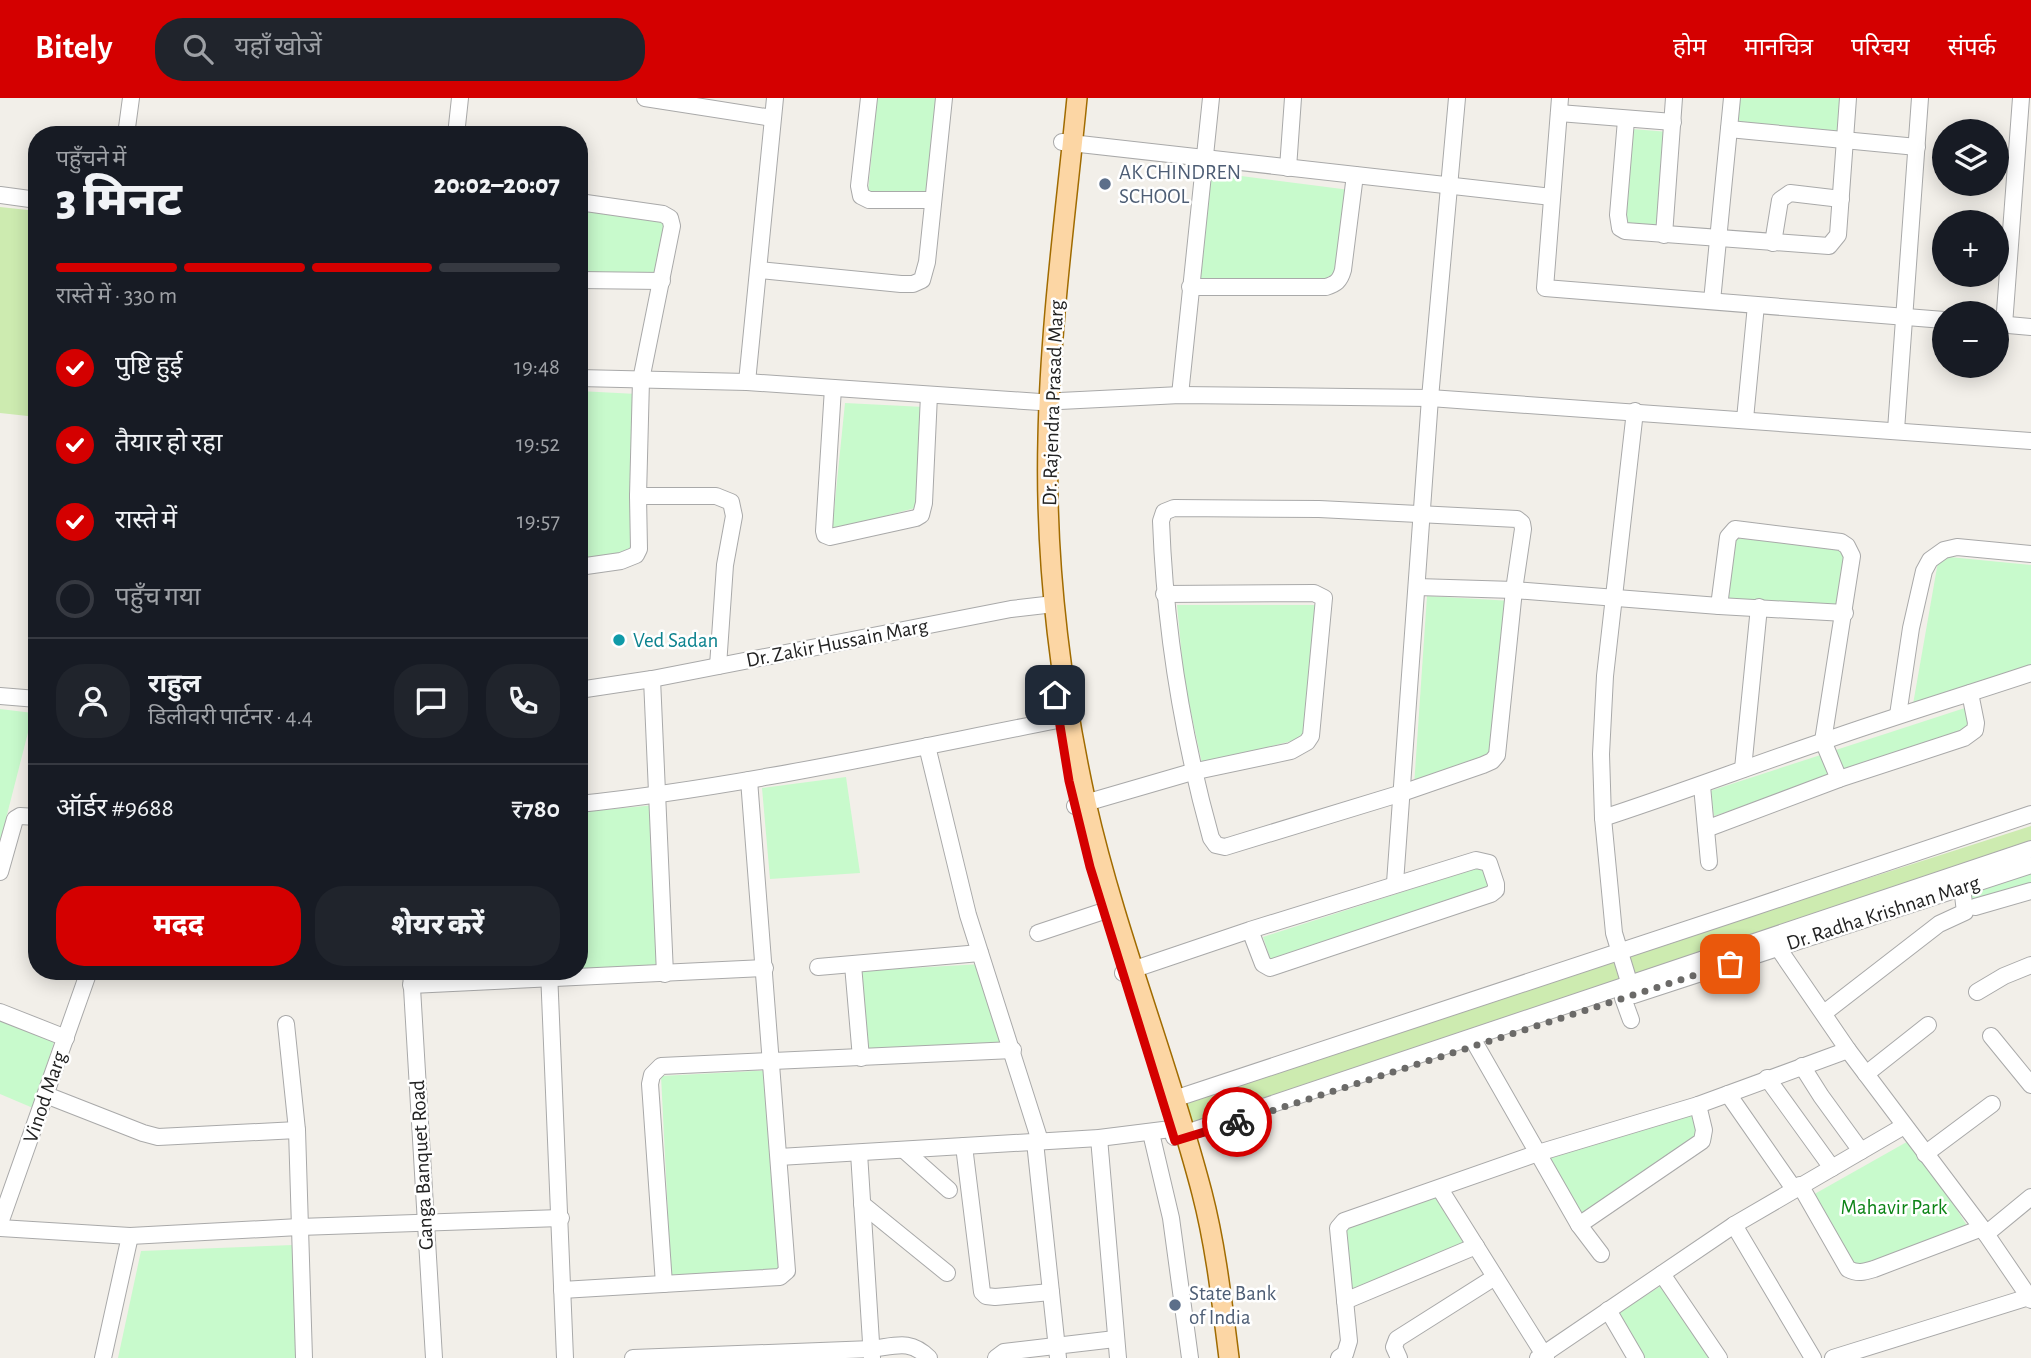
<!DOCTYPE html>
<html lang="hi">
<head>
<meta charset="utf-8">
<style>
	:root { --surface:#171b24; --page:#20242c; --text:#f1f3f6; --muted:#9ea1a6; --line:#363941; --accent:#d40000 }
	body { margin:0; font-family:"Alegreya Sans","Noto Sans Devanagari",sans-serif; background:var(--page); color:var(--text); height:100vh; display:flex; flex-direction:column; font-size:26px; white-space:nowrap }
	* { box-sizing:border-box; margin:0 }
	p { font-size:23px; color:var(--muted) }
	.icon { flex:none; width:38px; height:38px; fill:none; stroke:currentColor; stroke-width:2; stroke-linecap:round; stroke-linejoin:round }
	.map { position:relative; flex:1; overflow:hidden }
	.drawer { position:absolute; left:28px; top:28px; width:560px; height:854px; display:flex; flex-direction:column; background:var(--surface); border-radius:28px; box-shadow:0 4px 18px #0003 }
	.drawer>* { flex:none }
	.fabs { position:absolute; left:1932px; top:21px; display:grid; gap:14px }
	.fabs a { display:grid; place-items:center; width:77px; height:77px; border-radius:50%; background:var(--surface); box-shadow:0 4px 18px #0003; font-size:35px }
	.pin { position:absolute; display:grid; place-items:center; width:60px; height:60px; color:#fff; margin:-30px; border-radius:14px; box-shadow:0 4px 10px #0006 }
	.courier { position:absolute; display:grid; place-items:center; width:70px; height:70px; margin:-35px; border:5px solid #d40000; border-radius:50%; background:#fff; color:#222; box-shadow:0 2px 9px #0007 }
	.overview em { font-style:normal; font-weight:800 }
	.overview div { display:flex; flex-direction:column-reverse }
	.overview { display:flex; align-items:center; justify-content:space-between; height:119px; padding:0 28px }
	h1 { font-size:46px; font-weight:800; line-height:52px }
	.bar { display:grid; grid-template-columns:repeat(4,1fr); gap:10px 7px; align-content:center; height:84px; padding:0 28px }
	.bar i { height:9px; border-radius:5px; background:var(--line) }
	.bar .current { background:var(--accent) }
	.bar p { grid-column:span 4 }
	.line { display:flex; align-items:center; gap:18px; padding:0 28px; border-top:2px solid var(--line) }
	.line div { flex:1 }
	.round { display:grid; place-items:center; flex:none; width:74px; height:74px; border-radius:28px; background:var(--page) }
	ol { padding:0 28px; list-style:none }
	li { display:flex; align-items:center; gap:21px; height:77px }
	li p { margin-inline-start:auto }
	li .icon { padding:7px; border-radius:50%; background:var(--accent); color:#fff; stroke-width:4 }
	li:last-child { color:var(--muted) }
	li i { width:38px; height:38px; border:4px solid var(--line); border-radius:50% }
	.button { display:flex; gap:14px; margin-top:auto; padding:14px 28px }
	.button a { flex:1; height:80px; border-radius:28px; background:var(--accent); color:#fff; font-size:28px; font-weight:800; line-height:80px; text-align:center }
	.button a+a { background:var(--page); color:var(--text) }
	header { display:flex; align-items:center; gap:42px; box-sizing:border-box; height:98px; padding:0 35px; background:var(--accent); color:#fff }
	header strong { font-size:33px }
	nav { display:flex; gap:38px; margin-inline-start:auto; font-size:24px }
	.search { width:490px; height:63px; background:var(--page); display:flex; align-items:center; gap:18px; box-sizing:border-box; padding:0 24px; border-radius:28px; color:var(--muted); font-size:26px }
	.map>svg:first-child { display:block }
</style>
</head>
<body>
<header>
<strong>Bitely</strong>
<div class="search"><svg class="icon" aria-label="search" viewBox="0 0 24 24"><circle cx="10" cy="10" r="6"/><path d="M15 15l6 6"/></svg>यहाँ खोजें</div>
<nav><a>होम</a><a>मानचित्र</a><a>परिचय</a><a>संपर्क</a></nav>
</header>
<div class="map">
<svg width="2031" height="1260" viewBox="0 0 2031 1260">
	<rect width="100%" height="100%" fill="#f2efe9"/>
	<!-- grass -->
	<g fill="#cdebb0">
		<polygon points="0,109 37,113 37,319 0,315"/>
		<polygon points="2031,728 2031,758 1192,1040 1182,1001"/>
	</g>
	<!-- park -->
	<g fill="#c8facc">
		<polygon points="877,0 939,0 931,97 868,94"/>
		<polygon points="1740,0 1848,0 1845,37 1738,27"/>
		<polygon points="1632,31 1669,34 1660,131 1623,127"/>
		<polygon points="1210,74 1350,92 1342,183 1199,180"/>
		<polygon points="579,111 668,123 662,179 579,176"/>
		<polygon points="579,293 637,296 630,459 579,469"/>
		<polygon points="845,305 924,309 919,409 832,432"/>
		<polygon points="1735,440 1849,450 1838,508 1724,501"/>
		<polygon points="1939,458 2031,467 2031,571 1912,612"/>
		<polygon points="1427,498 1512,503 1499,660 1414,688"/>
		<polygon points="1177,507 1325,507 1311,638 1202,666 1184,582"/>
		<polygon points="1974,607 1979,632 1714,718 1710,693"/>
		<polygon points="0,611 33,615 0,744"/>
		<polygon points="846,679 860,775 770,781 762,690"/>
		<polygon points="656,707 663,866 579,872 579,714"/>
		<polygon points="1486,767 1493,791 1271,863 1263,839"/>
		<polygon points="2031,771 2031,794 1972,812 1966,792"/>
		<polygon points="982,866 1002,945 866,952 859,873"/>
		<polygon points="0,922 54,944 33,1010 0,996"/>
		<polygon points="771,972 782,1171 671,1177 661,978"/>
		<polygon points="1698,1007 1712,1041 1579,1127 1538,1055"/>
		<polygon points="1912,1041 1973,1137 1854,1176 1811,1098"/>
		<polygon points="1442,1094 1474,1145 1349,1201 1343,1128"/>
		<polygon points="293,1147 298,1260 118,1260 141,1153"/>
		<polygon points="1670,1182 1721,1260 1641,1260 1615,1217"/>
	</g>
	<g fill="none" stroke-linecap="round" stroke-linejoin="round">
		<!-- minor casing -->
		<g stroke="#a9a9a9" stroke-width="18">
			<g id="minor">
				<polyline points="645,0 772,20"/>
				<polyline points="869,0 859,88 861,98 869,102 932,102"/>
				<polyline points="1560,0 1545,190 1944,222"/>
				<polyline points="1559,15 1673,24"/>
				<polyline points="1626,22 1618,117 1620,130 1625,133 1829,148 1838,137 1848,0"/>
				<polyline points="1729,31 1917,49"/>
				<polyline points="126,37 131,0"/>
				<polyline points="456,37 460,0"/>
				<polyline points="1062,44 1552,99"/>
				<polyline points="1288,70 1293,0"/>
				<polyline points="0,97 37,102"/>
				<polyline points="579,104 663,116 670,120 672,128 641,282 638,398 639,451 636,457 621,463 579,469"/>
				<polyline points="1664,137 1674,0"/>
				<polyline points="1773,145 1780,102 1790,95 1841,101"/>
				<polyline points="759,172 901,186 913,186 922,182 927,164 944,0"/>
				<polyline points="579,182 662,183"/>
				<path d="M1190,189H1326C1336,186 1340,183 1343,172L1355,77"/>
				<polyline points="1712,203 1732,0"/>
				<polyline points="1997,226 2031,229"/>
				<polyline points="2004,227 2021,0"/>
				<polyline points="579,280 747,284 1040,304 1180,297 1430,300 2031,343"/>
				<polyline points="747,284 775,0"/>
				<polyline points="833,290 824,433 825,437 830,439 916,420 921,417 924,405 929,297"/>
				<polyline points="1180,297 1211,0"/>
				<polyline points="1745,321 1756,207"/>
				<polyline points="1896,332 1920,0"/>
				<polyline points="638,398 716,398 731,404 734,418 725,467 718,568"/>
				<path d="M1174,410L1319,411L1517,421L1522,425L1523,431L1514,492L1497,657L1492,663L1483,667L1402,695L1225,749L1216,747L1211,740C1182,636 1165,531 1161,423L1164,414Z"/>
				<polyline points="1417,489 1514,492 1719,508 1845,515"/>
				<polyline points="1719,508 1728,439 1735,431 1841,444 1847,448 1852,458 1823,643 1839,681"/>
				<polyline points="652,581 665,876"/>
				<polyline points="579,592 652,581 1011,511 1054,506"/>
				<polyline points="0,598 37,601"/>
				<polyline points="1898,617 1911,530 1924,473 1930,462 1944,452 1957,449 2031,456"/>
				<polyline points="927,648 968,817 1040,1043"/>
				<polyline points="1743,671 1759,509"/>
				<polyline points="1702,688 1709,764"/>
				<path d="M579,706C740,689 899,653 1058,622"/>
				<polyline points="1075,708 1192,674 1291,653 1307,644 1311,638 1324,500 1314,495 1164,496"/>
				<path d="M1603,720C1677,696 1750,668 1824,643C1892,619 1962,598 2031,575"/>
				<polyline points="1706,731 1839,681 1964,640 1975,632 1976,625 1970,595"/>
				<polyline points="0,774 15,721 20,718 37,719"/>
				<polyline points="1395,785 1430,300 1457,0"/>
				<polyline points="1975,809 2031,793"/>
				<polyline points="1038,835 1104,813"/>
				<polyline points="1772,841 1848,952 1982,1130 2031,1202"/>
				<polyline points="853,867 861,960"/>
				<polyline points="818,869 980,855"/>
				<polyline points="411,873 434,1260"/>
				<polyline points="549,873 565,1260"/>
				<polyline points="1123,875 1250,832 1476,762 1489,765 1496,786 1496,792 1491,796 1270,870 1263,866 1250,832"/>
				<polyline points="411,887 765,870"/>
				<polyline points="1977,894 2004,878 2031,867"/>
				<polyline points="1633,897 1614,835 1603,720 1601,656 1605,578 1635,313"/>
				<polyline points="1634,897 2031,767"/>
				<polyline points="1623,900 1631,922"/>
				<polyline points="0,914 66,940"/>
				<polyline points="1824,915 1939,826 1965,814 1962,789"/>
				<polyline points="286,926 297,1032 304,1260"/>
				<polyline points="1991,938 2031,987"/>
				<polyline points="1476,947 1579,1127 1601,1156"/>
				<polyline points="1802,968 1821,998 1861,1053"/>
				<polyline points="1866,976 1928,927"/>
				<polyline points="1767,980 1832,1070"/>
				<polyline points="1728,996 1794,1091"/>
				<polyline points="46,997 143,1035 158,1039 297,1032"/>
				<path d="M1174,1001C1460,906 1746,813 2031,716"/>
				<polyline points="1151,1035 1171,1120 1190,1260"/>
				<polyline points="1174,1039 2031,751"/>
				<polyline points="1099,1040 1118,1260"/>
				<polyline points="1035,1044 1058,1260"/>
				<polyline points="964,1048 982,1194 986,1198 995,1199 1051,1194"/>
				<polyline points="904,1052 949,1092"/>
				<polyline points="859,1055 872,1260"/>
				<polyline points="1925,1056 1992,1006"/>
				<polyline points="779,1059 1099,1040 1171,1031"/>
				<path d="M1800,1087L1848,1171C1858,1176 1864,1174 1874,1171L1982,1130"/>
				<polyline points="1440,1091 1546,1260"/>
				<polyline points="862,1106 947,1175"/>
				<polyline points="0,1125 89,873"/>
				<polyline points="1579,1127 1702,1043 1704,1032 1698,1007"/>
				<polyline points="1734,1127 1813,1260"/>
				<polyline points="0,1130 130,1138 299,1129 561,1120"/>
				<polyline points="1986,1136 2031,1099"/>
				<polyline points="1662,1176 1719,1260"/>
				<polyline points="664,1186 650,986 652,977 661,968 1013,952"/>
				<polyline points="562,1192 780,1179 787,1173 749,682"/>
				<polyline points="1345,1203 1476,1148"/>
				<polyline points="1608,1212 1636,1260"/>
				<polyline points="103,1260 130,1138"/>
				<path d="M633,1260L872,1251C896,1248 910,1241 929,1260"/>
				<polyline points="996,1260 1004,1254 1115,1241"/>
				<polyline points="1339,1260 1345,1256 1349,1243 1338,1130 1344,1123 1538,1055 1698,1007 1848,952"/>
				<polyline points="1399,1260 1394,1249 1397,1241 1495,1179"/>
				<polyline points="1538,1260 1734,1127 1904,1028"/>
				<polyline points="1833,1260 2029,1199"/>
			</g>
		</g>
		<!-- major casing -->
		<g stroke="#a06b00" stroke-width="22">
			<path id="major" d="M1077,0C1066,113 1050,227 1048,341C1045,463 1060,586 1086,705C1116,837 1168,964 1202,1095C1216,1149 1222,1205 1229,1260"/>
		</g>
		<!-- minor -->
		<use href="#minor" stroke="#fff" stroke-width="16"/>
		<!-- major -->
		<use href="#major" stroke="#fcd6a4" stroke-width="19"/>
	</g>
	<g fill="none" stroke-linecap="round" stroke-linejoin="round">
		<!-- done -->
		<polyline stroke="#6b6a68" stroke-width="7" stroke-dasharray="0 12.6" points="1237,1024 1730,866"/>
		<!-- route -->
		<polyline stroke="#d40000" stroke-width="9" points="1055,597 1069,683 1090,769 1175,1043 1237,1024"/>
	</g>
	<!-- markers -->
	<g fill="#5c6f8a" stroke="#fff" stroke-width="2.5">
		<circle cx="1105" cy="86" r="7"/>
		<circle cx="1175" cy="1207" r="7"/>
	</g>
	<circle fill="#0f9aa8" stroke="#fff" stroke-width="2.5" cx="619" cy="542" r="7"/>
	<g text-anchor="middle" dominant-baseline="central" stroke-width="5" stroke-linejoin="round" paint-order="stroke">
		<!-- service labels -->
		<g font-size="21" fill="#4e5e75" stroke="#fff" text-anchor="start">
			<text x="1119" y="74">AK CHINDREN<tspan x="1119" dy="24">SCHOOL</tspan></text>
			<text x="1189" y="1195">State Bank<tspan x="1189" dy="24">of India</tspan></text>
		</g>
		<!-- street labels -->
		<g font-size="21" fill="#222" stroke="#fff">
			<text transform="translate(1053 305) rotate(-88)">Dr. Rajendra Prasad Marg</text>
			<text transform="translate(837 545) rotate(-11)">Dr. Zakir Hussain Marg</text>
			<text transform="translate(1883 815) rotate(-18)">Dr. Radha Krishnan Marg</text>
			<text transform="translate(45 999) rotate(-71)">Vinod Marg</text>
			<text transform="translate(422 1067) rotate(-93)">Ganga Banquet Road</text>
		</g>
		<!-- culture labels -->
		<g font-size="21" fill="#0d838f" stroke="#fff" text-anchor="start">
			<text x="633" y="542">Ved Sadan</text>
		</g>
		<!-- park labels -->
		<g font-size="21" fill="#0c8416" stroke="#fff">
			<text x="1894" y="1109">Mahavir Park</text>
		</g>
	</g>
</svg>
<div class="fabs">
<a><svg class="icon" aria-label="layers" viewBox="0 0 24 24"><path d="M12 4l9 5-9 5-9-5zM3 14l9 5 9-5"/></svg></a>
<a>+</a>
<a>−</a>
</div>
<div class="pin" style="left:1730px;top:866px;background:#ea580c"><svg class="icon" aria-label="bag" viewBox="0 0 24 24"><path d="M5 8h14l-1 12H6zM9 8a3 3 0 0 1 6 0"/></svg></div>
<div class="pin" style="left:1055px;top:597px;background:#1f2937"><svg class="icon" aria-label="home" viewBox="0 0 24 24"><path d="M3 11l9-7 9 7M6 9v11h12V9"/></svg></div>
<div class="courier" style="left:1237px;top:1024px"><svg class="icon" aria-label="bike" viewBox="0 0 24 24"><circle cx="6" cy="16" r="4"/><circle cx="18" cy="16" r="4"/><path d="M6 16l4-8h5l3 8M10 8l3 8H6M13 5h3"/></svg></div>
<section class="drawer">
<div class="overview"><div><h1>3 मिनट</h1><p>पहुँचने में</p></div><em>20:02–20:07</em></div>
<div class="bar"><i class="current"></i><i class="current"></i><i class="current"></i><i></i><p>रास्ते में · 330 m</p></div>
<ol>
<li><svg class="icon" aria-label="check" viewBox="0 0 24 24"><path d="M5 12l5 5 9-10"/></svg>पुष्टि हुई<p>19:48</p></li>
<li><svg class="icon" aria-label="check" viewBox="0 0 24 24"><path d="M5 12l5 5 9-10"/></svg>तैयार हो रहा<p>19:52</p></li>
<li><svg class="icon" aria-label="check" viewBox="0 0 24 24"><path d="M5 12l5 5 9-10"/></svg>रास्ते में<p>19:57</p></li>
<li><i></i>पहुँच गया</li>
</ol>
<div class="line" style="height:126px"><a class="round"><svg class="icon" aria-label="person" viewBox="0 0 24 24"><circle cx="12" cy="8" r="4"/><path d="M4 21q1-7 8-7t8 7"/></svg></a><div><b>राहुल</b><p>डिलीवरी पार्टनर · 4.4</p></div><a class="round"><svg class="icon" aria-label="chat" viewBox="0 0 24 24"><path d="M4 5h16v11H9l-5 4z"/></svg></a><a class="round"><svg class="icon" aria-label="phone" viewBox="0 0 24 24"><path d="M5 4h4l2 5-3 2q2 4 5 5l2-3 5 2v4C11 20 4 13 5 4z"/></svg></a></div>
<div class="line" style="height:91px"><div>ऑर्डर #9688</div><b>₹780</b></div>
<div class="button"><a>मदद</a><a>शेयर करें</a></div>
</section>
</div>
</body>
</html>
